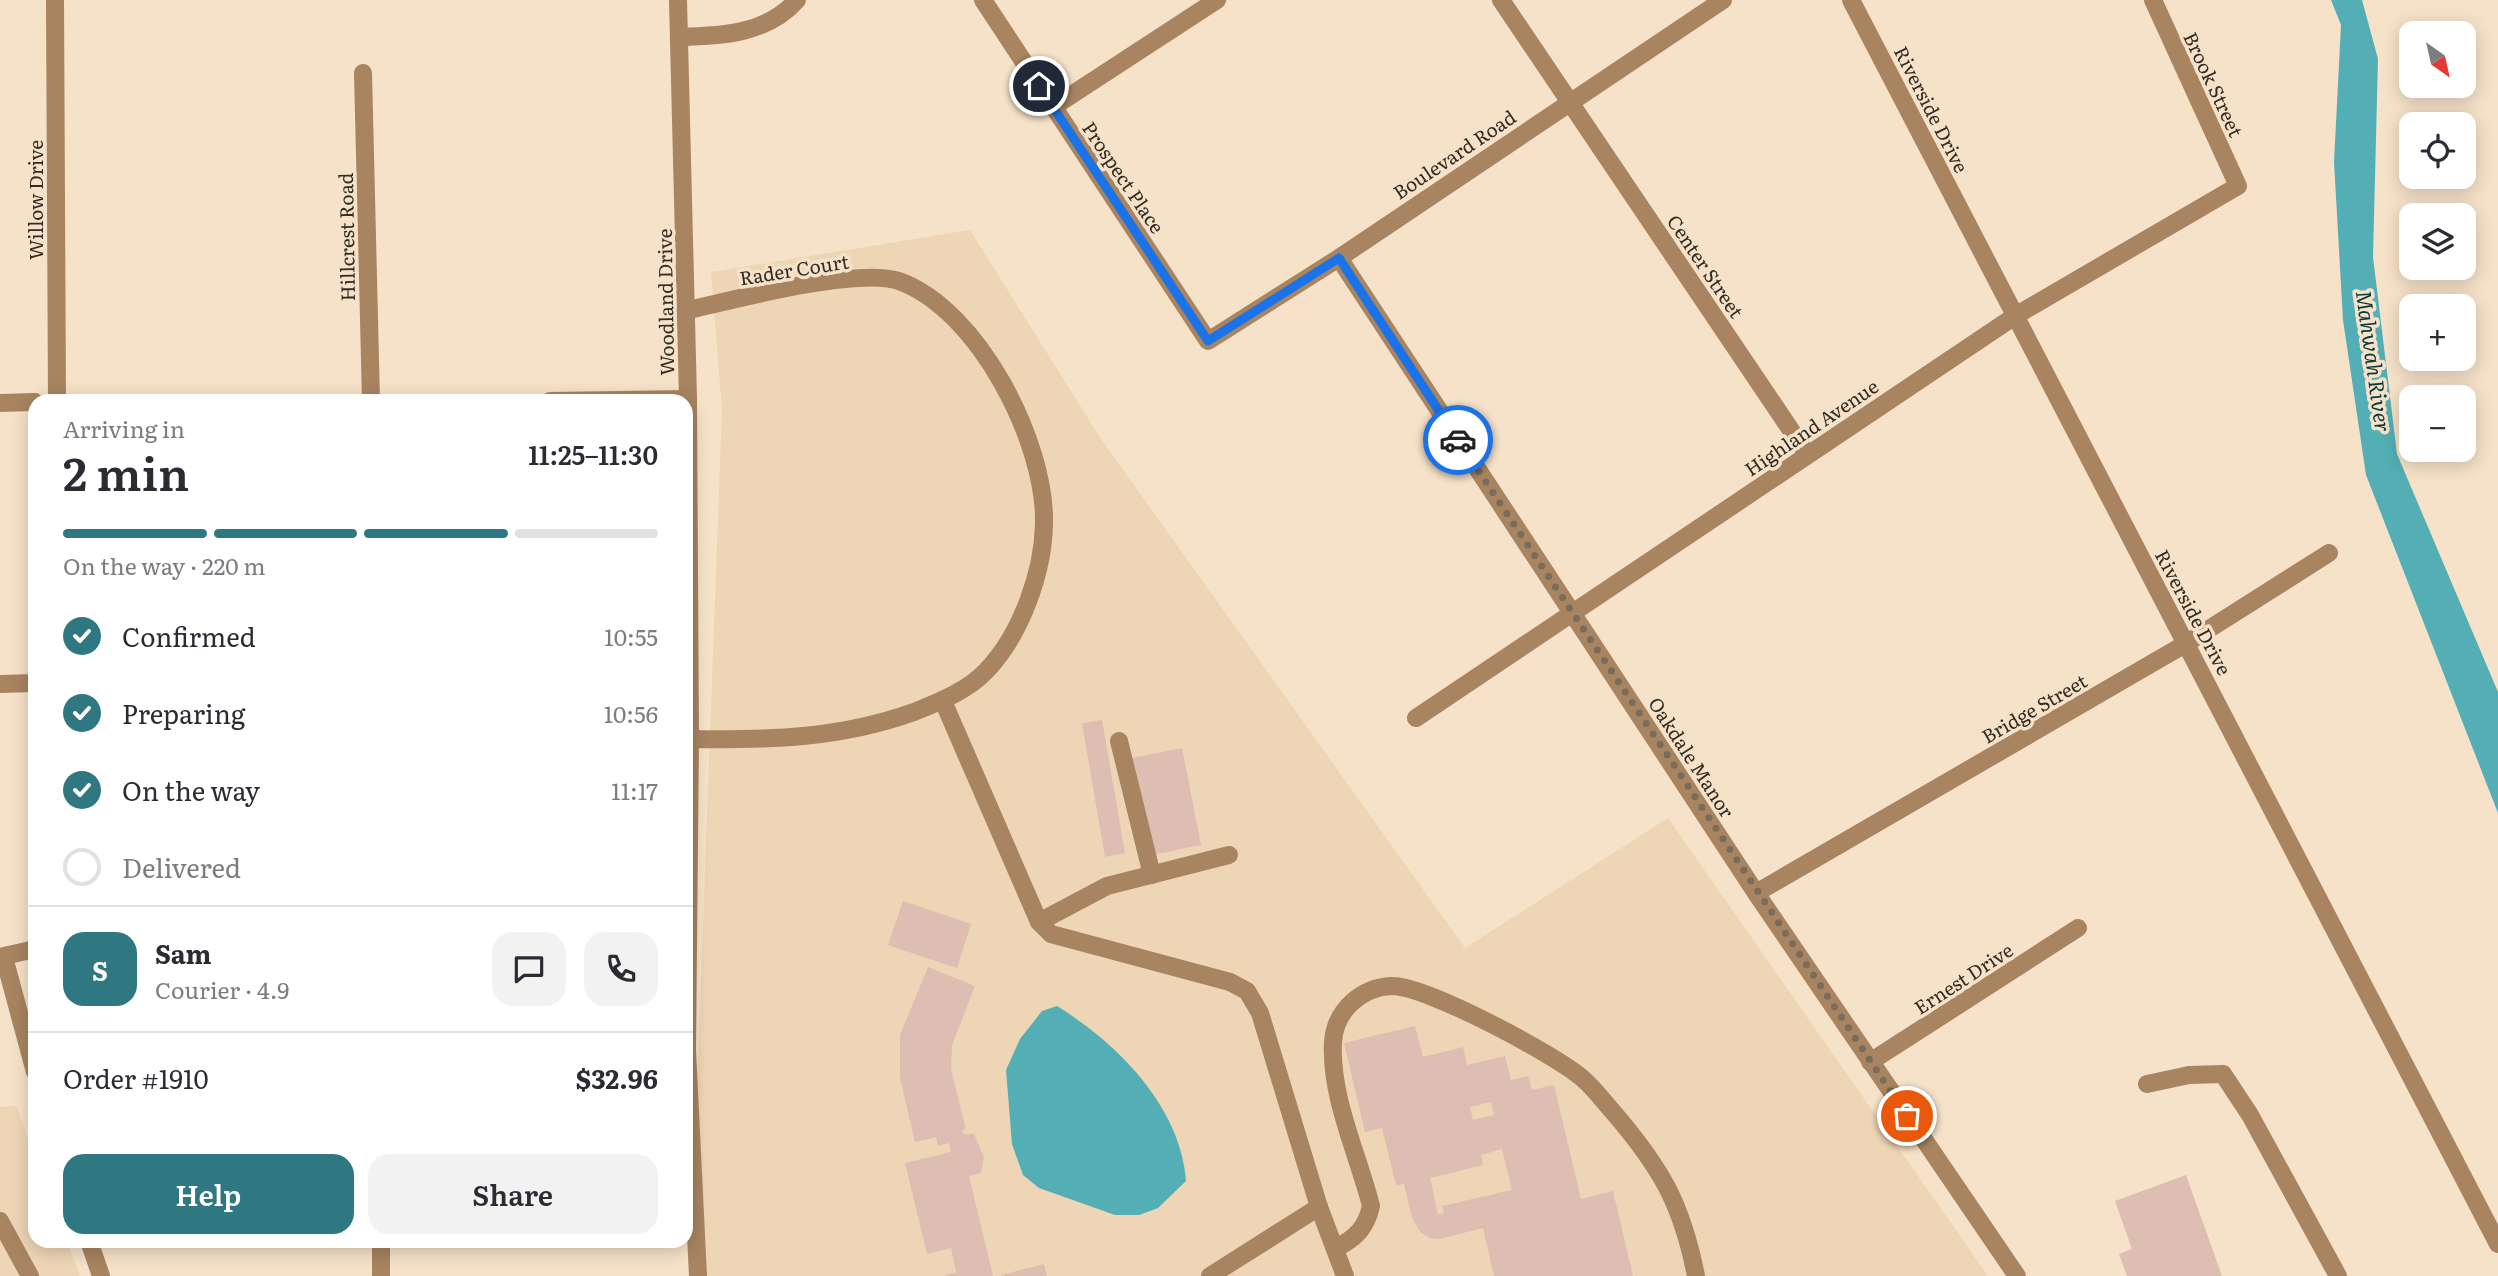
<!DOCTYPE html>
<html lang="en">
<head>
<meta charset="utf-8">
<style>
	:root { --surface:#fff; --page:#f2f2f3; --text:#2b2b33; --muted:#7c7c81; --line:#e1e1e2; --accent:#307881 }
	body { margin:0; font-family:Literata,serif; background:var(--page); color:var(--text); height:100vh; display:flex; flex-direction:column; font-size:26px; white-space:nowrap }
	* { box-sizing:border-box; margin:0 }
	p { font-size:23px; color:var(--muted) }
	.icon { flex:none; width:38px; height:38px; fill:none; stroke:currentColor; stroke-width:2; stroke-linecap:round; stroke-linejoin:round }
	.map { position:relative; flex:1; overflow:hidden }
	.drawer { position:absolute; left:28px; top:394px; width:665px; height:854px; display:flex; flex-direction:column; background:var(--surface); border-radius:21px; box-shadow:0 4px 18px #0003 }
	.drawer>* { flex:none }
	.needle { width:46px; rotate:146deg }
	.fabs { position:absolute; left:2399px; top:21px; display:grid; gap:14px }
	.fabs a { display:grid; place-items:center; width:77px; height:77px; border-radius:14px; background:var(--surface); box-shadow:0 4px 18px #0003; font-size:35px }
	.pin { position:absolute; display:grid; place-items:center; width:60px; height:60px; color:#fff; margin:-30px; border:4px solid #fff; border-radius:50%; box-shadow:0 2px 7px #0007 }
	.courier { position:absolute; display:grid; place-items:center; width:70px; height:70px; margin:-35px; border:5px solid #1a73e8; border-radius:50%; background:#fff; color:#222; box-shadow:0 2px 9px #0007 }
	.summary em { font-style:normal; font-weight:600 }
	.summary div { display:flex; flex-direction:column-reverse }
	.summary { display:flex; align-items:center; justify-content:space-between; height:119px; padding:0 35px }
	h1 { font-size:46px; font-weight:600; line-height:52px }
	.bar { display:grid; grid-template-columns:repeat(4,1fr); gap:10px 7px; align-content:center; height:84px; padding:0 35px }
	.bar i { height:9px; border-radius:5px; background:var(--line) }
	.bar .current { background:var(--accent) }
	.bar p { grid-column:span 4 }
	.line { display:flex; align-items:center; gap:18px; padding:0 35px; border-top:2px solid var(--line) }
	.line div { flex:1 }
	.round { display:grid; place-items:center; flex:none; width:74px; height:74px; border-radius:21px; background:var(--page) }
	ol { padding:0 35px; list-style:none }
	li { display:flex; align-items:center; gap:21px; height:77px }
	li p { margin-inline-start:auto }
	li .icon { padding:7px; border-radius:50%; background:var(--accent); color:#fff; stroke-width:4 }
	li:last-child { color:var(--muted) }
	li i { width:38px; height:38px; border:4px solid var(--line); border-radius:50% }
	.button { display:flex; gap:14px; margin-top:auto; padding:14px 35px }
	.button a { flex:1; height:80px; border-radius:21px; background:var(--accent); color:#fff; font-size:28px; font-weight:600; line-height:80px; text-align:center }
	.button a+a { background:var(--page); color:var(--text) }
	.map>svg:first-child { display:block }
</style>
</head>
<body>
<div class="map">
<svg width="2498" height="1276" viewBox="0 0 2498 1276">
	<rect width="100%" height="100%" fill="#f6e2c9"/>
	<!-- built -->
	<g fill="#eed5b5">
		<polygon points="970,230 1101,439 1465,948 1668,818 1988,1276 690,1276 722,410 711,272"/>
		<polygon points="16,1106 35,1157 35,1241 67,1241 80,1276 0,1276 0,1107"/>
	</g>
	<!-- water -->
	<g fill="#53afb5">
		<polygon points="2331,0 2362,0 2378,59 2373,257 2397,454 2498,692 2498,813 2366,475 2343,320 2334,162 2341,25"/>
		<path d="M1057,1006C1118,1044 1180,1106 1186,1181L1158,1208L1139,1215H1115L1039,1188L1023,1175L1012,1144L1006,1070L1020,1039L1042,1011Z"/>
	</g>
	<!-- building -->
	<g fill="#debdb3" fill-rule="evenodd">
		<polygon points="1102,720 1125,853 1105,857 1082,723"/>
		<polygon points="1182,748 1201,845 1152,855 1132,758"/>
		<polygon points="903,901 971,924 957,968 888,945"/>
		<polygon points="928,967 975,986 952,1045 951,1069 966,1129 962,1130 963,1134 974,1134 984,1157 981,1173 969,1176 993,1276 943,1276 956,1272 951,1248 927,1254 905,1163 951,1152 949,1143 938,1146 936,1137 915,1142 900,1078 900,1035"/>
		<path d="M1415,1026L1423,1057L1463,1047L1467,1065L1505,1056L1511,1080L1528,1076L1532,1090L1554,1085L1581,1199L1613,1191L1633,1276H1494L1483,1228L1439,1239L1430,1238L1420,1232L1412,1218L1404,1184L1396,1185L1382,1128L1365,1132L1344,1043ZM1491,1102L1494,1115L1473,1120L1470,1107ZM1502,1149L1512,1190L1442,1206L1444,1213L1438,1214L1430,1178L1483,1165L1481,1155Z"/>
		<polygon points="2186,1175 2222,1276 2127,1276 2119,1254 2132,1249 2115,1201"/>
		<polygon points="1044,1264 1047,1276 1001,1276 1001,1275"/>
	</g>
	<g fill="none" stroke-linecap="round" stroke-linejoin="round">
		<!-- minor -->
		<g stroke="#a88461" stroke-width="18">
			<polyline points="55,0 57,401"/>
			<polyline points="678,0 688,399 690,739 687,1050 698,1276"/>
			<polyline points="983,0 1208,341 1339,258 1723,0"/>
			<polyline points="1501,0 1807,454"/>
			<polyline points="1851,0 2498,1244"/>
			<path d="M679,37C722,36 767,34 797,0"/>
			<polyline points="363,73 371,401"/>
			<polyline points="1053,107 1217,0"/>
			<polyline points="1339,258 1756,893 2017,1276"/>
			<path d="M685,311C732,300 857,267 899,281C979,310 1046,443 1044,524C1043,573 1021,634 987,670C969,690 939,702 914,712C838,739 770,740 690,739"/>
			<polyline points="550,401 688,399"/>
			<polyline points="0,403 35,402"/>
			<polyline points="0,684 35,683"/>
			<polyline points="943,701 1039,922 1051,934 1230,982 1247,991 1260,1013 1319,1207 1345,1276"/>
			<polyline points="1416,718 2015,316 2238,186 2153,0"/>
			<polyline points="1119,741 1152,875"/>
			<polyline points="1756,893 2187,643 2329,553"/>
			<polyline points="1039,922 1107,886 1229,855"/>
			<polyline points="0,957 35,949"/>
			<polyline points="4,957 35,1072"/>
			<polyline points="1870,1062 2078,928"/>
			<polyline points="2147,1084 2189,1075 2223,1074 2250,1115 2338,1276"/>
			<polyline points="0,1221 30,1276"/>
			<polyline points="89,1241 101,1276"/>
			<polyline points="381,1241 381,1276"/>
			<path d="M1336,1248C1356,1238 1366,1228 1371,1206C1358,1154 1330,1097 1333,1042C1335,1010 1362,987 1392,986C1427,986 1554,1054 1582,1078C1594,1088 1604,1102 1614,1113C1661,1168 1682,1204 1696,1276"/>
			<polyline points="1210,1276 1319,1207"/>
		</g>
	</g>
	<g fill="none" stroke-linecap="round" stroke-linejoin="round">
		<!-- done -->
		<polyline stroke="#786c5d" stroke-width="7" stroke-dasharray="0 12.6" points="1458,440 1907,1116"/>
		<!-- route -->
		<polyline stroke="#1a73e8" stroke-width="9" points="1039,86 1208,341 1339,258 1458,440"/>
	</g>
	<g text-anchor="middle" dominant-baseline="central" stroke-width="7" stroke-linejoin="round" paint-order="stroke">
		<!-- street labels -->
		<g font-size="19" fill="#342c23" stroke="#f6e2c9">
			<text transform="translate(2214 84) rotate(65)">Brook Street</text>
			<text transform="translate(1932 109) rotate(63)">Riverside Drive</text>
			<text transform="translate(1454 154) rotate(-34)">Boulevard Road</text>
			<text transform="translate(1124 177) rotate(56)">Prospect Place</text>
			<text transform="translate(35 200) rotate(-90)">Willow Drive</text>
			<text transform="translate(346 237) rotate(-91)">Hillcrest Road</text>
			<text transform="translate(1706 266) rotate(56)">Center Street</text>
			<text transform="translate(794 269) rotate(-9)">Rader Court</text>
			<text transform="translate(665 302) rotate(-91)">Woodland Drive</text>
			<text transform="translate(1811 427) rotate(-34)">Highland Avenue</text>
			<text transform="translate(2194 612) rotate(62)">Riverside Drive</text>
			<text transform="translate(2034 708) rotate(-30)">Bridge Street</text>
			<text transform="translate(1692 757) rotate(57)">Oakdale Manor</text>
			<text transform="translate(1963 978) rotate(-33)">Ernest Drive</text>
		</g>
		<!-- water labels -->
		<g font-size="21" font-style="italic" fill="#0b383b" stroke="#f6e2c9">
			<text transform="translate(2375 361) rotate(82)">Mahwah River</text>
		</g>
	</g>
</svg>
<div class="fabs">
<a><svg class="needle" viewBox="-14 -14 28 28"><path d="M0-13l5 13h-10z" fill="#e53935"/><path d="M0 13l5-13h-10z" fill="#7c7c81"/></svg></a>
<a><svg class="icon" aria-label="locate" viewBox="0 0 24 24"><circle cx="12" cy="12" r="6"/><path d="M12 2v4M12 18v4M2 12h4M18 12h4"/></svg></a>
<a><svg class="icon" aria-label="layers" viewBox="0 0 24 24"><path d="M12 4l9 5-9 5-9-5zM3 14l9 5 9-5"/></svg></a>
<a>+</a>
<a>−</a>
</div>
<div class="pin" style="left:1907px;top:1116px;background:#ea580c"><svg class="icon" aria-label="bag" viewBox="0 0 24 24"><path d="M5 8h14l-1 12H6zM9 8a3 3 0 0 1 6 0"/></svg></div>
<div class="pin" style="left:1039px;top:86px;background:#1f2937"><svg class="icon" aria-label="home" viewBox="0 0 24 24"><path d="M3 11l9-7 9 7M6 9v11h12V9"/></svg></div>
<div class="courier" style="left:1458px;top:440px"><svg class="icon" aria-label="car" viewBox="0 0 24 24"><path d="M5 17H2v-5l4-1 3-4h7l3 4 3 1v5h-3M9 17h6M6 11h13"/><circle cx="7" cy="17" r="2"/><circle cx="17" cy="17" r="2"/></svg></div>
<section class="drawer">
<div class="summary"><div><h1>2 min</h1><p>Arriving in</p></div><em>11:25–11:30</em></div>
<div class="bar"><i class="current"></i><i class="current"></i><i class="current"></i><i></i><p>On the way · 220 m</p></div>
<ol>
<li><svg class="icon" aria-label="check" viewBox="0 0 24 24"><path d="M5 12l5 5 9-10"/></svg>Confirmed<p>10:55</p></li>
<li><svg class="icon" aria-label="check" viewBox="0 0 24 24"><path d="M5 12l5 5 9-10"/></svg>Preparing<p>10:56</p></li>
<li><svg class="icon" aria-label="check" viewBox="0 0 24 24"><path d="M5 12l5 5 9-10"/></svg>On the way<p>11:17</p></li>
<li><i></i>Delivered</li>
</ol>
<div class="line" style="height:126px"><b class="round" style="background:var(--accent);color:#fff">S</b><div><b>Sam</b><p>Courier · 4.9</p></div><a class="round"><svg class="icon" aria-label="chat" viewBox="0 0 24 24"><path d="M4 5h16v11H9l-5 4z"/></svg></a><a class="round"><svg class="icon" aria-label="phone" viewBox="0 0 24 24"><path d="M5 4h4l2 5-3 2q2 4 5 5l2-3 5 2v4C11 20 4 13 5 4z"/></svg></a></div>
<div class="line" style="height:91px"><div>Order #1910</div><b>$32.96</b></div>
<div class="button"><a>Help</a><a>Share</a></div>
</section>
</div>
</body>
</html>
